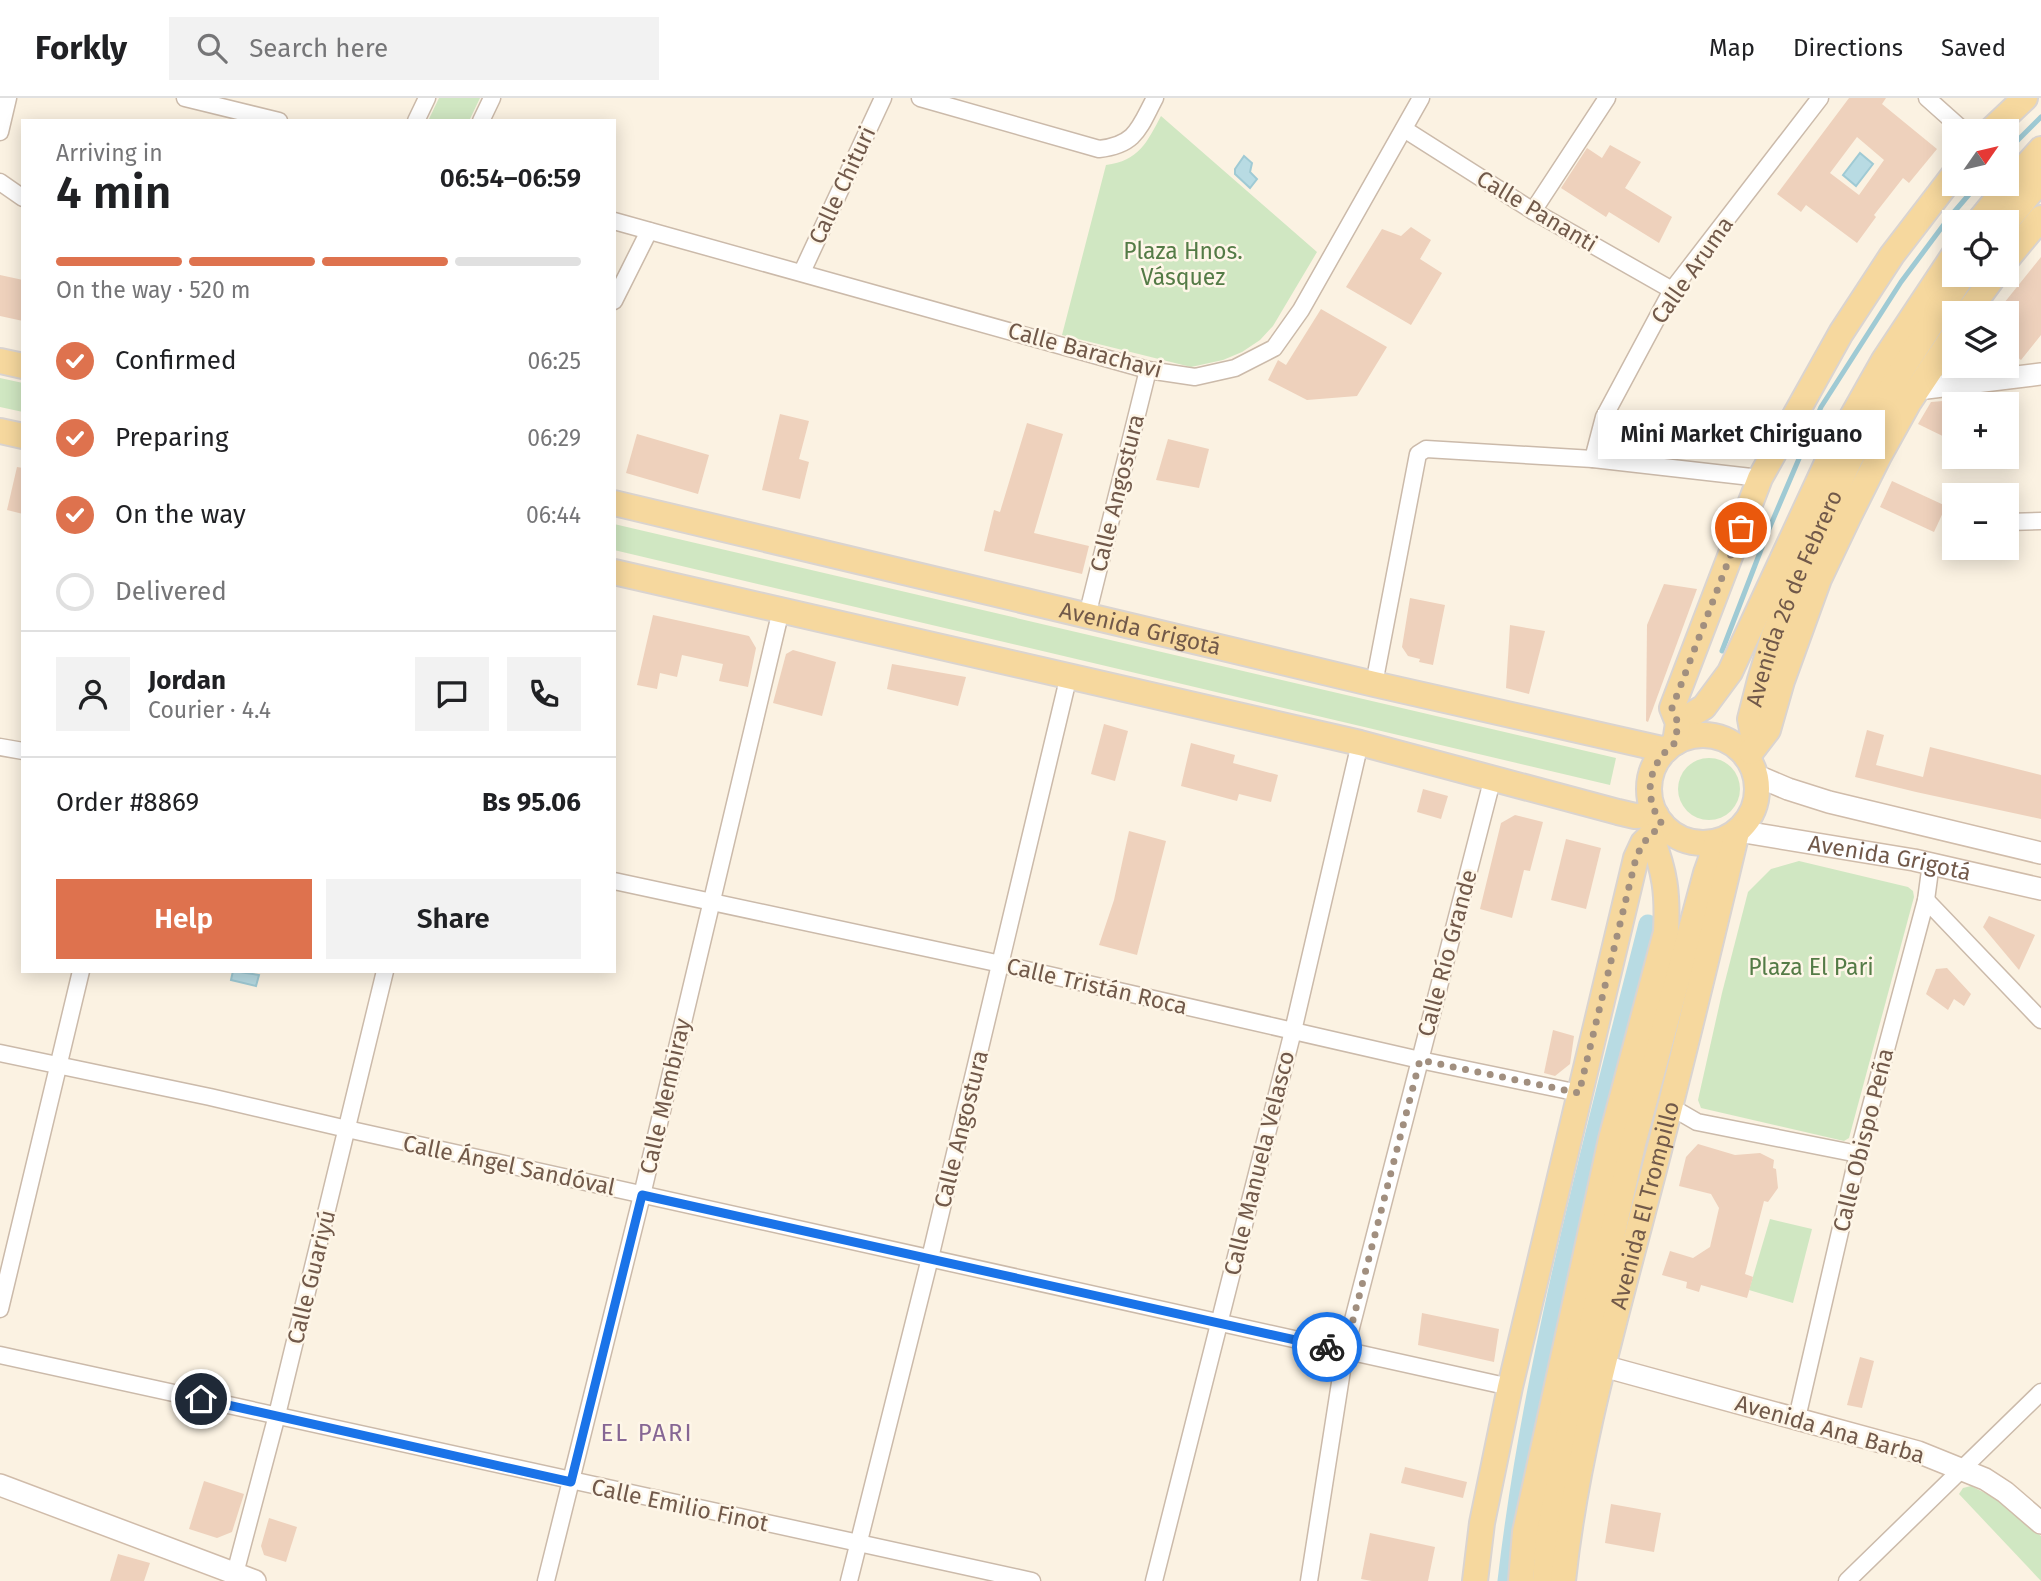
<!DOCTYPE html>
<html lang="en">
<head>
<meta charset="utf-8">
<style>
	:root { --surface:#fff; --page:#f2f2f2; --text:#202124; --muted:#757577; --line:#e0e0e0; --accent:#de724e }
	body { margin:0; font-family:"Fira Sans",sans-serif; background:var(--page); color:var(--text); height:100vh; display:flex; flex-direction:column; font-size:26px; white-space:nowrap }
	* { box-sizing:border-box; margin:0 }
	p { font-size:23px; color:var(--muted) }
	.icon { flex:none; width:38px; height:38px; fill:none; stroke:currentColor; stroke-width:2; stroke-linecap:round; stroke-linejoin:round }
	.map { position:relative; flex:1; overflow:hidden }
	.details { position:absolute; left:21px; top:21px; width:595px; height:854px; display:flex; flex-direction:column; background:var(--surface); border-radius:0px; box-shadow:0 4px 18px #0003 }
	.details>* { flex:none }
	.needle { width:46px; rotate:56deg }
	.controls { position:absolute; left:1942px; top:21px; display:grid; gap:14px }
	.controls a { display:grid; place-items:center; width:77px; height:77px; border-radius:0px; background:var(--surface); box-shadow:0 4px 18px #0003; font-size:35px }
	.pin { position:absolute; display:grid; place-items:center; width:60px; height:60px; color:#fff; margin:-30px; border:4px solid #fff; border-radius:50%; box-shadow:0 2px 7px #0007 }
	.courier { position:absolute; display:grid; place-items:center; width:70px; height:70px; margin:-35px; border:5px solid #1a73e8; border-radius:50%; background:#fff; color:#222; box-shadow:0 2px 9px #0007 }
	.bubble { position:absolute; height:49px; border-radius:0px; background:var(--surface); box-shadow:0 4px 18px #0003; font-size:23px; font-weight:600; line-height:49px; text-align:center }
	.summary em { font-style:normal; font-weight:600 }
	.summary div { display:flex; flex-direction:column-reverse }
	.summary { display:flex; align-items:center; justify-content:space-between; height:119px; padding:0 35px }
	h1 { font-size:46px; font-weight:600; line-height:52px }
	.bar { display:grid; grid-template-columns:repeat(4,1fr); gap:10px 7px; align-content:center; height:84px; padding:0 35px }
	.bar i { height:9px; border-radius:5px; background:var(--line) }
	.bar .selected { background:var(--accent) }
	.bar p { grid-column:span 4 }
	.line { display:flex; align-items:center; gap:18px; padding:0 35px; border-top:2px solid var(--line) }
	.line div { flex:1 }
	.round { display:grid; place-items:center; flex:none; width:74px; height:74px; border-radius:0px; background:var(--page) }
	ol { padding:0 35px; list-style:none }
	li { display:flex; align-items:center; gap:21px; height:77px }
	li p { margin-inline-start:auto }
	li .icon { padding:7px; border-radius:50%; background:var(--accent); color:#fff; stroke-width:4 }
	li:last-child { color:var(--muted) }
	li i { width:38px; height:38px; border:4px solid var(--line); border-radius:50% }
	.action { display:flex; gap:14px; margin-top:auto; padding:14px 35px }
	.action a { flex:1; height:80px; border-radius:0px; background:var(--accent); color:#fff; font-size:28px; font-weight:600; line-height:80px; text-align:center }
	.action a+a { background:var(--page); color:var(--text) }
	header { display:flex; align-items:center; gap:42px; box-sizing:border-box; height:98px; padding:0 35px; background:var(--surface); border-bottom:2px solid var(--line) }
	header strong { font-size:33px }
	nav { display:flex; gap:38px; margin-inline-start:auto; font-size:24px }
	.search { width:490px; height:63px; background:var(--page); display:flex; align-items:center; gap:18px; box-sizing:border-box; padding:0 24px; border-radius:0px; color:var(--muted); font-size:26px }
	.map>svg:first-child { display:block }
</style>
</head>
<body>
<header>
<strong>Forkly</strong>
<div class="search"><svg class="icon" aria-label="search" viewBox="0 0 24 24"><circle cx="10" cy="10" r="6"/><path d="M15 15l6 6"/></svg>Search here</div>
<nav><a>Map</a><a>Directions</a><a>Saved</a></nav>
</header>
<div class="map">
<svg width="2041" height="1483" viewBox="0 0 2041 1483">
	<rect width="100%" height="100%" fill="#fbf2e2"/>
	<!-- green -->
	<g fill="#d0e7c2">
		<polygon points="439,0 480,0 469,23 428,23"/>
		<path d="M1161,18L1317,154L1273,228L1260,242L1242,254L1223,262L1191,269L1062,237L1106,67C1139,63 1147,44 1161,18Z"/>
		<polygon points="0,280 23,285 23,314 0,309"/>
		<polygon points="614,426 1616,660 1610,687 614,452"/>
		<circle cx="1709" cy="691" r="31"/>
		<polygon points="1799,763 1908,789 1913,793 1914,799 1849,1040 1844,1043 1701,1010 1698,1002 1722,895 1748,794 1771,771"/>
		<polygon points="1770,1121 1812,1131 1793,1205 1749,1192"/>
		<polygon points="1971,1388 1995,1400 2041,1438 2041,1483 1959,1396 1963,1390"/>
	</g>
	<!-- water -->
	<g fill="#b8dbe3" stroke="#9fcad4" stroke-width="2">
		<polygon points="1860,55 1873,66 1856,88 1843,77"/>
		<polygon points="1244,58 1252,65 1250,74 1257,81 1250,90 1235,76 1235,71"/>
		<polygon points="233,873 259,877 256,888 231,882"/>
	</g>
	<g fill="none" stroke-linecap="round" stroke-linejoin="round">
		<!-- stream -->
		<g stroke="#9fcad4" stroke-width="5">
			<polyline points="2007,53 2041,19"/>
			<polyline points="1722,553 1769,431 1821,309 1901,184 1948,121 1978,86"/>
		</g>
		<!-- canal -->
		<path stroke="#b8dbe3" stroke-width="19" d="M1507,1483C1533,1260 1593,1043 1648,826"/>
	</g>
	<!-- building -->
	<g fill="#eed1bc" fill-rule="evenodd">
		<path d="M1849,0H1886L1882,6L1937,51L1909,85L1903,80L1874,117L1876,119L1857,145L1806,107L1801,114L1777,96ZM1857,39L1884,62L1859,97L1830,75Z"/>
		<polygon points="1610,47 1641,64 1625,90 1672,119 1659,145 1609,114 1606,119 1561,90 1587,50 1602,60"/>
		<polygon points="1411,129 1431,142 1420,161 1442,175 1411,227 1346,189 1382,131 1401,138"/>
		<polygon points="2041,159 2041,237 2021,262 2007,251 2007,215 1996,215"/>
		<polygon points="0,177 23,182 23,223 0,218"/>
		<polygon points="1321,211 1387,249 1357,298 1307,302 1268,282 1278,262 1286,267"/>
		<polygon points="1955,302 1955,344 1918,326 1931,304"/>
		<polygon points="780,316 809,323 799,361 809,364 800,401 762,392"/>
		<polygon points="1027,325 1063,336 1034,435 1089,448 1082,476 984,453 994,412 1000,414"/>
		<polygon points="637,336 709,357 698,396 626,375"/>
		<polygon points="1168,341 1209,351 1199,390 1156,382"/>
		<polygon points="17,369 23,370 23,416 7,412"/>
		<polygon points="1892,383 1946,408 1934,434 1880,409"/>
		<polygon points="1664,486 1697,491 1648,624 1646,623 1647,527"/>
		<polygon points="1410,500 1445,507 1433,567 1419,564 1420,561 1408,558 1402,549"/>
		<polygon points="653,517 749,538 756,550 748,589 719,583 723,566 682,557 677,579 660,575 657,591 637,587"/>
		<polygon points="1510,527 1545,533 1529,596 1506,590"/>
		<polygon points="793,552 836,564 822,618 773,605 786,556"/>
		<polygon points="892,566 966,579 958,608 887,591"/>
		<polygon points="1104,626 1128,633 1115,683 1091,676"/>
		<polygon points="1867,632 1884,637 1876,667 1923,679 1930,649 2041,677 2041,721 1916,694 1855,679"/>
		<polygon points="1191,645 1235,657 1233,665 1278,677 1271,704 1239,696 1237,703 1181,688"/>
		<polygon points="1423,691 1448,698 1441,721 1417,714"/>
		<polygon points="1515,717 1543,724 1530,773 1524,772 1512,820 1480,811 1501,725"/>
		<polygon points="1129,733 1166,743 1137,857 1099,847 1114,802"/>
		<polygon points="1566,741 1601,750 1586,811 1551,802"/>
		<polygon points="1989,818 2035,837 2019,872 1983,829"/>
		<polygon points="1947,870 1971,896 1964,908 1954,901 1948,912 1926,896 1936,871"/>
		<polygon points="1553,932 1574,938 1570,966 1555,978 1544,975"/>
		<polygon points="1698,1046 1735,1057 1760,1055 1774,1062 1773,1070 1776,1071 1778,1090 1768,1104 1764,1103 1745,1176 1753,1179 1747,1200 1701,1187 1699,1194 1686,1190 1687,1184 1662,1177 1670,1153 1693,1160 1710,1149 1719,1110 1711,1096 1679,1088 1686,1059"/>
		<polygon points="1422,1215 1499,1231 1494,1264 1418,1247"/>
		<polygon points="1860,1259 1874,1263 1862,1310 1847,1307"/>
		<polygon points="1405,1369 1467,1384 1463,1400 1401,1385"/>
		<polygon points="204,1383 244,1396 232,1434 217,1440 189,1431"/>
		<polygon points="1611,1406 1661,1415 1654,1454 1605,1445"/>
		<polygon points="269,1420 297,1429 286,1464 264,1457 261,1448"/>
		<polygon points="1370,1435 1435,1449 1428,1483 1372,1483 1361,1481"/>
		<polygon points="118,1456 150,1465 144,1483 110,1483"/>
	</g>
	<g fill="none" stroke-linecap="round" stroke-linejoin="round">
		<!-- street casing -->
		<g stroke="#cbbaaa" stroke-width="19">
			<g id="street">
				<polyline points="185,0 279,23"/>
				<path d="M920,0L1099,51C1136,47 1139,30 1155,0"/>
				<polyline points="1927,0 1964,33"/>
				<polyline points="416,23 427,0"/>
				<polyline points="481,23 492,0"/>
				<polyline points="1404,31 1533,113 1672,192"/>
				<polyline points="0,34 8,0"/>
				<polyline points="0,84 23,100"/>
				<polyline points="1533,113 1607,0"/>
				<polyline points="614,123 1148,272 1195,279 1235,270 1274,250 1301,212 1421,0"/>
				<polyline points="802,174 883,0"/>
				<polyline points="614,203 649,133"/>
				<polyline points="1593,361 1604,319 1672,192 1820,0"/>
				<polyline points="2007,424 2041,423"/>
				<polyline points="1087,518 1148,272"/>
				<polyline points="1374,586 1418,356 1426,351 1593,361 1760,380"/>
				<polyline points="0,649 23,653"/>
				<polyline points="614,783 1001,866 1420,962 1579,995"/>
				<polyline points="1926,802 2041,922"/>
				<polyline points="0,955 210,999 347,1031 1510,1289"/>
				<polyline points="1671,1003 1678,1013 1697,1024 1858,1056"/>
				<polyline points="0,1211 81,873"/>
				<polyline points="0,1257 1032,1483"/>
				<polyline points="1797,1320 1858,1056 1926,802 1931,765"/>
				<polyline points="233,1483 277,1317 385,873"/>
				<polyline points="546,1483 642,1097 781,512"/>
				<polyline points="849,1483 930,1160 1069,577"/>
				<polyline points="1154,1483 1293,933 1360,645"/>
				<polyline points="1309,1483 1345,1253 1493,679"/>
				<polyline points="1847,1483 2041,1294"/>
			</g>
		</g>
		<!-- secondary casing -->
		<g stroke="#d0bcaa" stroke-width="24">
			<g id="secondary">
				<polyline points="1918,291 2041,276"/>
				<polyline points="1755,677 1788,691 1829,704 2041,755"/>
				<path id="s1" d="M1738,733L1914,762L2041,791"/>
				<polyline points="1603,1268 1918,1354 1985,1381 2005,1394 2041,1425"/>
				<polyline points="0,1387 255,1483"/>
			</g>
		</g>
		<!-- primary casing -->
		<g stroke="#dad4d0" stroke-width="28">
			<g id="primary">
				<polyline points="1990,33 2025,0"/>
				<polyline points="1978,124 2005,91 2041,51"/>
				<polyline points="2006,124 2041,82"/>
				<polyline points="2007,161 2041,120"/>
				<polyline points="1967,215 1995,177"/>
				<polyline points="0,263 23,268"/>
				<polyline points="0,333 23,338"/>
				<path id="s2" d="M614,405L1374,586L1666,652"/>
				<polyline points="614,474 1360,645 1618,714 1635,718 1656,717"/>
				<polyline points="1678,625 1704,609 1730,574 1832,354 1884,262 1955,155"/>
				<circle cx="1703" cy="691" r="54"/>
				<polyline points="1675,645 1678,625 1672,610 1760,380 1841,235 1892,157 1955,75"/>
				<path id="s3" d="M1755,648L1750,621L1760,582L1773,539L1801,470L1850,361L1901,273L1963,177"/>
				<polyline points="1751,654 1768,632 1782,583 1819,481 1849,418 1879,358 1909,304 1955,235"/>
				<polyline points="1475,1483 1482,1425 1510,1289 1636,760 1643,745 1662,726"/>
				<path d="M1521,1483L1525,1434L1611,1041L1666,834C1668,795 1665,774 1651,738"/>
				<polyline points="1545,1483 1548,1439 1581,1275 1633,1046 1706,775 1717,744"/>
				<path id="s4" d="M1563,1483C1576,1357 1612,1233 1644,1110C1677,986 1707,860 1737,734"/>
			</g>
		</g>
		<!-- street -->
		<use href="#street" stroke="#fff" stroke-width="16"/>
		<!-- secondary -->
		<use href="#secondary" stroke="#fff" stroke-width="21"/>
		<!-- primary -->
		<use href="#primary" stroke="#f6d89e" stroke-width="24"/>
	</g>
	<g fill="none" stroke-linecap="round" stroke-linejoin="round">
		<!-- done -->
		<path stroke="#a18f7f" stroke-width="7" stroke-dasharray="0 12.6" d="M1327,1249L1345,1253L1420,962L1579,995L1636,760L1643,745L1662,726C1642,697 1648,666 1675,645L1678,625L1672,610L1741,430"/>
		<!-- route -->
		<polyline stroke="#1a73e8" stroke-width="9" points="201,1301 571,1384 642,1097 1327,1249"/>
	</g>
	<g text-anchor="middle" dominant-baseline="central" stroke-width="5" stroke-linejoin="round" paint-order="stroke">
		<!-- street labels -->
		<g font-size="23" fill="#71594a" stroke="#fef6e8">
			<text transform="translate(842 87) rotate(-65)">Calle Chituri</text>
			<text transform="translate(1537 113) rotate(31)">Calle Pananti</text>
			<text transform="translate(1692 172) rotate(-55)">Calle Aruma</text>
			<text transform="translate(1085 252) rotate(15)">Calle Barachavi</text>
			<text transform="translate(1117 395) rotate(-76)">Calle Angostura</text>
			<text stroke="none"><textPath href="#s3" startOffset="156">Avenida 26 de Febrero</textPath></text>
			<text stroke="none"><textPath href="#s2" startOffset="541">Avenida Grigotá</textPath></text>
			<text stroke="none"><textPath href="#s1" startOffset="154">Avenida Grigotá</textPath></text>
			<text transform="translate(1447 855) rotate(-75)">Calle Río Grande</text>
			<text transform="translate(1097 888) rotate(13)">Calle Tristán Roca</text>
			<text transform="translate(665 998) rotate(-77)">Calle Membiray</text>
			<text transform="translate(961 1031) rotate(-76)">Calle Angostura</text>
			<text transform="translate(1863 1042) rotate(-76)">Calle Obispo Peña</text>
			<text transform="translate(1259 1065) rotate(-76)">Calle Manuela Velasco</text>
			<text transform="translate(509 1067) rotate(12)">Calle Ángel Sandóval</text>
			<text stroke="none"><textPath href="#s4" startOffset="385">Avenida El Trompillo</textPath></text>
			<text transform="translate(311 1179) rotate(-76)">Calle Guariyú</text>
			<text transform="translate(1830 1331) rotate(16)">Avenida Ana Barba</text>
			<text transform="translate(680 1407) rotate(12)">Calle Emilio Finot</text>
		</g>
		<!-- park labels -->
		<g font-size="23" fill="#547b46" stroke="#fef6e8">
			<text x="1183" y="153">Plaza Hnos.<tspan x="1183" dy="26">Vásquez</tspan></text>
			<text x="1811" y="869">Plaza El Pari</text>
		</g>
		<!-- neighbourhood labels -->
		<g font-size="24" letter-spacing="2" fill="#866694" stroke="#fef6e8">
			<text x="647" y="1335">EL PARI</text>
		</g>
	</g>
</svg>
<div class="controls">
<a><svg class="needle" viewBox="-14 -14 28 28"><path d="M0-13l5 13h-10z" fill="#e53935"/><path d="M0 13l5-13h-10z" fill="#757577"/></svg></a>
<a><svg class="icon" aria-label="locate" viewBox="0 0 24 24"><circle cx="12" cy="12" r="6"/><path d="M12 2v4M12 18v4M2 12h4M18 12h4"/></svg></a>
<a><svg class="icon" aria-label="layers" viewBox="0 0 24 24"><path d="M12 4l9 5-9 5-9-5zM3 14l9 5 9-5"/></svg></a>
<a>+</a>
<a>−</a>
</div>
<div class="pin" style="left:1741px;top:430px;background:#ea580c"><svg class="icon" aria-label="bag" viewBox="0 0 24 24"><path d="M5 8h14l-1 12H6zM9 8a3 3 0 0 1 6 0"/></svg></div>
<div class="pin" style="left:201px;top:1301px;background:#1f2937"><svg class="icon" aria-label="home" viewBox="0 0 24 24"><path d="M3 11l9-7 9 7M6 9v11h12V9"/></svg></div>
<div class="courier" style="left:1327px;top:1249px"><svg class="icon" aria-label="bike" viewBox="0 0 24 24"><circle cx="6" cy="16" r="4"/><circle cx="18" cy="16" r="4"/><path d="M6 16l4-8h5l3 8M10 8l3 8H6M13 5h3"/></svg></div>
<div class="bubble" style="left:1598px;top:312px;width:287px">Mini Market Chiriguano</div>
<section class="details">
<div class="summary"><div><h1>4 min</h1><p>Arriving in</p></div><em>06:54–06:59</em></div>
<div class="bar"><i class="selected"></i><i class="selected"></i><i class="selected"></i><i></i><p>On the way · 520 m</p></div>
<ol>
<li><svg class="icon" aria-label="check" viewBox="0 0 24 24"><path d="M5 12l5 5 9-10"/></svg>Confirmed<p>06:25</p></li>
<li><svg class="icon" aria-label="check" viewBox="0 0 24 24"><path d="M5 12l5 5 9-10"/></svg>Preparing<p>06:29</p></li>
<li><svg class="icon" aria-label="check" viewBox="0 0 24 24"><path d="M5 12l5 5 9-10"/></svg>On the way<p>06:44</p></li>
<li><i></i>Delivered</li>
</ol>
<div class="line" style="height:126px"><a class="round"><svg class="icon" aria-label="person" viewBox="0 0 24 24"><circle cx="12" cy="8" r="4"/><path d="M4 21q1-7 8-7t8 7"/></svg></a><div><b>Jordan</b><p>Courier · 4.4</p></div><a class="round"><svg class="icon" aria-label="chat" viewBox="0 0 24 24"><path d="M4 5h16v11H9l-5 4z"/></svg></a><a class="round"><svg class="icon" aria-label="phone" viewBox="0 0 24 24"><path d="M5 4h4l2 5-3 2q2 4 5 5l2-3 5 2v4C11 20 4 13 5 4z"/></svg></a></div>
<div class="line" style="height:91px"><div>Order #8869</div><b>Bs 95.06</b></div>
<div class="action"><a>Help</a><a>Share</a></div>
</section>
</div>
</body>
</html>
